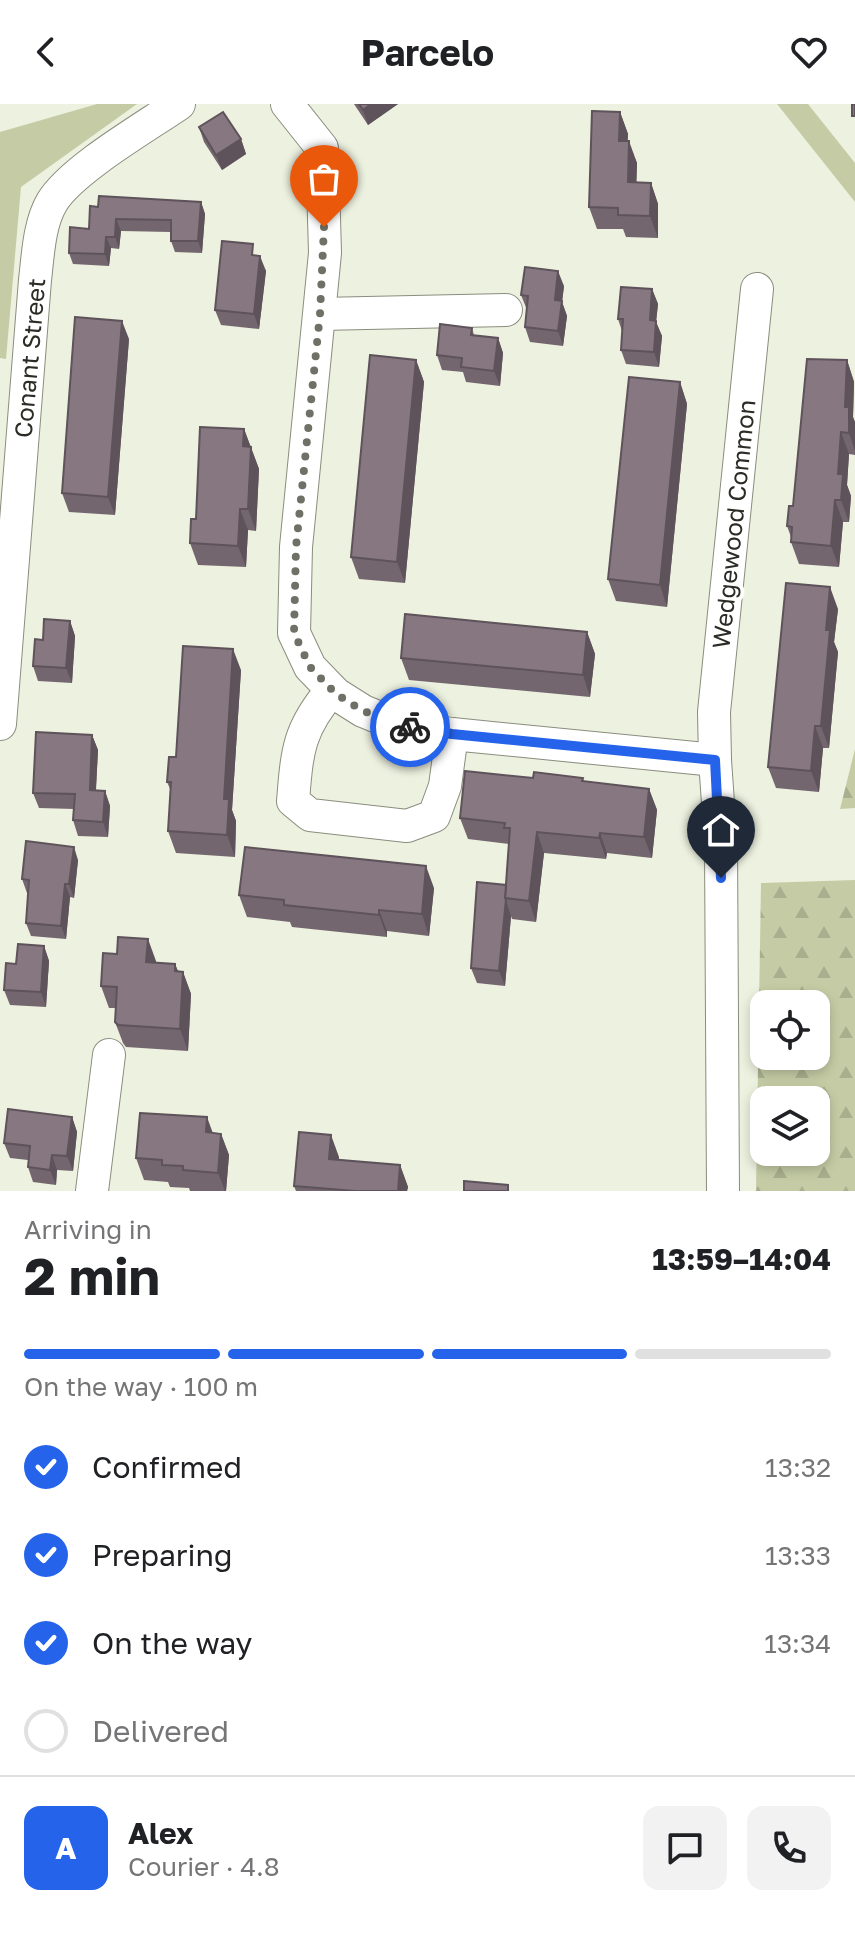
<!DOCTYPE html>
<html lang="en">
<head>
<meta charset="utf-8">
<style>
	:root { --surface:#fff; --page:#f2f2f2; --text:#202124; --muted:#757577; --line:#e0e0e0; --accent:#2563eb }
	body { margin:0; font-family:"Golos Text",sans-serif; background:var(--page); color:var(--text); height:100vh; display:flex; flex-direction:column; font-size:30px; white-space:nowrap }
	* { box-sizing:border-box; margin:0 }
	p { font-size:26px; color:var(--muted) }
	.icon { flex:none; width:44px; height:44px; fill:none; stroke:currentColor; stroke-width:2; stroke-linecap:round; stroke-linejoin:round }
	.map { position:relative; height:1087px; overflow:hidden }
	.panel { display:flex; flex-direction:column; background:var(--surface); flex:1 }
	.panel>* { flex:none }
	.tools { position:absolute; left:750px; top:886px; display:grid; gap:16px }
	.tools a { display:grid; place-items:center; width:80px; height:80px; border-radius:16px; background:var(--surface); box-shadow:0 4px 12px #0003; font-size:40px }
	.pin { position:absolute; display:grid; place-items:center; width:68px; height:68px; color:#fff; margin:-82px -34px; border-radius:50% 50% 50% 0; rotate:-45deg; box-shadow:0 0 8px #0007 }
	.pin .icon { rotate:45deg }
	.courier { position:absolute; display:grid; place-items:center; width:80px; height:80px; margin:-40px; border:6px solid #2563eb; border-radius:50%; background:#fff; color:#222; box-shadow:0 2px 10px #0007 }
	.summary em { font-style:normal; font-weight:700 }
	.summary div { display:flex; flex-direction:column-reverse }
	.summary { display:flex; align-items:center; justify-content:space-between; height:136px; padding:0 24px }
	h1 { font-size:52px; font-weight:700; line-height:60px }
	.bar { display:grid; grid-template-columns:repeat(4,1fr); gap:12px 8px; align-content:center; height:96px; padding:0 24px }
	.bar i { height:10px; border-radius:6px; background:var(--line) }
	.bar .on { background:var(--accent) }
	.bar p { grid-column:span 4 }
	.line { display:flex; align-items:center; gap:20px; padding:0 24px; border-top:2px solid var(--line) }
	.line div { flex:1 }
	.round { display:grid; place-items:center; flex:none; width:84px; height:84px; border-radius:16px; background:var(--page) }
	ol { padding:0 24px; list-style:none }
	li { display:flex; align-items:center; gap:24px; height:88px }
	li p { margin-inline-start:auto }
	li .icon { padding:8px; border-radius:50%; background:var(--accent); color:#fff; stroke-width:4 }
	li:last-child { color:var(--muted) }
	li i { width:44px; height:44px; border:4px solid var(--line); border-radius:50% }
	header { display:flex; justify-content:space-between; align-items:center; height:104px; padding:0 24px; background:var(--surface); font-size:36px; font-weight:700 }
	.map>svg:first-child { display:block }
</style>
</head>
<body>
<header><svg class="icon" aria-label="back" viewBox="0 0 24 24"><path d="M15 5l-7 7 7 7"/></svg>Parcelo<svg class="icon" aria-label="heart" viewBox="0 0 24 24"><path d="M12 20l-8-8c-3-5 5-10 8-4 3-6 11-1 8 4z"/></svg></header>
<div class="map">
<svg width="855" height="1087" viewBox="0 0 855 1087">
	<defs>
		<pattern id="forest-firs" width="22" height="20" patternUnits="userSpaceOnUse" patternTransform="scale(2)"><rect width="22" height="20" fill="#c5cca5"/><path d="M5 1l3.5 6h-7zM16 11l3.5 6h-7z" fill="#a9af8e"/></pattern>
	</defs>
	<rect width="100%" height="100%" fill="#edf1df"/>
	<!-- green -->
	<g fill="#c5cca5">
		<polygon points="97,0 137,0 21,83 6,255 0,254 0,28"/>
		<polygon points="777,0 808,0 855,59 855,98"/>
	</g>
	<!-- forest -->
	<g fill="url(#forest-firs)" fill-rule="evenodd">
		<polygon points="855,645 855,704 840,705"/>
		<path d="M855,776V1087H756L761,779ZM764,900H816V952H764ZM764,996H816V1048H764Z"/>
	</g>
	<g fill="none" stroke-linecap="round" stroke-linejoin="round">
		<!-- minor casing -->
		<g stroke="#8a8d7d" stroke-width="34">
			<g id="minor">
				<polyline points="287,0 322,44 325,149 296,443 294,529 310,563 336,590 363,607 390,618 420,626 452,630 715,656 721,742 723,1087"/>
				<polyline points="320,210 506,206"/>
				<path d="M332,586C298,625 297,648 293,697L310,711L407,722L434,712L445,682L452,630"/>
				<path d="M0,620L35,176C38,151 39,120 52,98C71,66 147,22 179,0"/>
				<polyline points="715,656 714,608 757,185"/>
				<polyline points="92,1087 109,951"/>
			</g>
		</g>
		<!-- minor -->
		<use href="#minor" stroke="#fff" stroke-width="32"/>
	</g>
	<!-- wall -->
	<g fill="#74666f">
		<polygon points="354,0 398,0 368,21"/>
		<polygon points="620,8 628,30 627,37 637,59 636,78 651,79 658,100 658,134 626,133 623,125 597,125 589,103"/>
		<polygon points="199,23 241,35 246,50 222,66 204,38"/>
		<polygon points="201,98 205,110 202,149 175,148 171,137 171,128 121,127 119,145 111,144 109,162 73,160 69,149 89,125 98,103"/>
		<polygon points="257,151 266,167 259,225 221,221 215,206"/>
		<polygon points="564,182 562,198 567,212 563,242 530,238 525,223 527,206 521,191"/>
		<polygon points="652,185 658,200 656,218 662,232 659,263 626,260 621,246 622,227 618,215"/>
		<polygon points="472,224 474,231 498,234 503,249 500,282 466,278 463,268 442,266 437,251"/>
		<polygon points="129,235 115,411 69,408 62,389"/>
		<polygon points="416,256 424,278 405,479 359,475 351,453"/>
		<polygon points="847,256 854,278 853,313 855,318 855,351 849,350 847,381 851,392 849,418 843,418 839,463 799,460 791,438 791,433 787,422 793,402"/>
		<polygon points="680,278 687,300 667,503 616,497 608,475"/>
		<polygon points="244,325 259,365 256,427 248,426 246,463 198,461 190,439 196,415"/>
		<polygon points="838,505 834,538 838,548 829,644 823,644 819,688 776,684 768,663"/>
		<polygon points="70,517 75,532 72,579 38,577 33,562 43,536"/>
		<polygon points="587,528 595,550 590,593 409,576 401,554"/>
		<polygon points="241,566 232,706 236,717 235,753 176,749 168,727 171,687 167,678 176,653"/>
		<polygon points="92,631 98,646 96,686 105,687 110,702 108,733 78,732 73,716 74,705 39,704 33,689"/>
		<polygon points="583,674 584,678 649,685 657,706 652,754 607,749 606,755 544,749 536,818 512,815 511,812 505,882 477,879 471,864 506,781 509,740 468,735 460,714"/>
		<polygon points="78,756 74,794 70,793 66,835 31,832 26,819 28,789 27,789 22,775"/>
		<polygon points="434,784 429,832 387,827 387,833 292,823 290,818 247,813 239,791"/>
		<polygon points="44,842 49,857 46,903 10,901 4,886 16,860"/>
		<polygon points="156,857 156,859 175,860 178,867 183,868 191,890 188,947 126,943 123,939 115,918 116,904 109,904 101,882"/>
		<polygon points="72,1013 77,1028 73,1067 57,1066 56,1081 33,1078 28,1063 28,1056 10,1054 4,1039"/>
		<polygon points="212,1029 221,1030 229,1051 226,1087 190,1087 189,1084 170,1083 168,1078 144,1076 136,1054"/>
		<polygon points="339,1053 338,1056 400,1061 408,1083 407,1087 296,1087 294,1082"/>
	</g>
	<!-- shaded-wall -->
	<g fill="#5e535a">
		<polygon points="371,0 398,0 368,21 363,6"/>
		<polygon points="620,8 628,30 627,59 619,37"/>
		<polygon points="241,35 246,50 222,66 216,51"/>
		<polygon points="629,37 637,59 636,100 628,78"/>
		<polygon points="651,79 658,100 658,134 650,112"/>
		<polygon points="201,98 205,110 202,149 198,137"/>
		<polygon points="116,115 121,127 119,145 115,133"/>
		<polygon points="106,133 111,144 109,162 105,150"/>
		<polygon points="260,152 266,167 259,225 254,210"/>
		<polygon points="558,167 564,182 562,198 567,212 563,242 558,227 555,196"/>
		<polygon points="652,185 658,200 656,218 662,232 659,263 654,248 650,216"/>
		<polygon points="122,217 129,235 115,411 108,393"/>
		<polygon points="498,234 503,249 500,282 494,267"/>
		<polygon points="416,256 424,278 405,479 397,458"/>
		<polygon points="847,256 854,278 853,313 855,318 855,347 849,329 845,303"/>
		<polygon points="680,278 687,300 667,503 660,481"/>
		<polygon points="244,325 259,365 256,427 248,405 243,342"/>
		<polygon points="841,328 849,350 847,381 851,392 849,418 841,396 838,370"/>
		<polygon points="835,396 843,418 839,463 831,442"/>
		<polygon points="240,405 248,426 246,463 238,442"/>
		<polygon points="830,483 838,505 834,538 838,548 829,644 821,622 826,526"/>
		<polygon points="70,517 75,532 72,579 66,564"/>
		<polygon points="587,528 595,550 590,593 583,571"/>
		<polygon points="233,545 241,566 232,706 236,717 235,753 227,731 224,695"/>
		<polygon points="815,622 823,644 819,688 811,667"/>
		<polygon points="92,631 98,646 95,701 90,686"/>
		<polygon points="649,685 657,706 652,754 644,733"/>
		<polygon points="105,687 110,702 108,733 103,718"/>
		<polygon points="537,728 544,749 536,818 529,797"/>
		<polygon points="600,729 607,749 606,755 599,734"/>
		<polygon points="74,743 78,756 74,794 69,780"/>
		<polygon points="426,762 434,784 429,832 422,810"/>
		<polygon points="65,780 70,793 66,835 61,822"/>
		<polygon points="506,797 511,812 505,882 499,867"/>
		<polygon points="379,806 387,827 387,833 379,811"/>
		<polygon points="148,835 156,857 154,880 146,858"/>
		<polygon points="44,842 49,857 46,903 41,888"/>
		<polygon points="175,860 183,880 183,868 191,890 188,947 180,925 175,867"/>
		<polygon points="72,1013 77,1028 73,1067 67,1052"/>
		<polygon points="207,1013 215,1035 206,1028"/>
		<polygon points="221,1030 229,1051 226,1087 225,1087 218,1069"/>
		<polygon points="331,1031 339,1053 337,1077 329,1055"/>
		<polygon points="52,1051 57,1066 56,1081 50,1066"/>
		<polygon points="400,1061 408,1083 407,1087 398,1087"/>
	</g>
	<!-- building -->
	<g fill="#877781" stroke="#5e535a" stroke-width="2">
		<polygon points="359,0 371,0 363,6"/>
		<rect x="852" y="0" width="3" height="12"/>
		<polygon points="592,7 620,8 619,37 629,37 628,78 651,79 650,112 618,111 618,104 589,103"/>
		<polygon points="223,8 241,35 216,51 199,23"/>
		<polygon points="99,92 201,98 198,137 171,137 171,116 116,115 115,133 106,133 105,150 69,149 70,123 89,125 90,102 98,103"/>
		<polygon points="222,137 253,140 252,151 260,152 254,210 215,206"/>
		<polygon points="525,163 558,167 555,196 562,197 558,227 525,223 528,192 521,191"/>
		<polygon points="621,183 652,185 650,216 656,217 654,248 621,246 623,215 618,215"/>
		<polygon points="75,213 122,217 108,393 62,389"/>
		<polygon points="440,220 472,224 471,231 498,234 494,267 461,263 462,254 437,251"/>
		<polygon points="370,251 416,256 397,458 351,453"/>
		<polygon points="807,255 847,256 845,303 849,303 849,329 841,328 838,370 843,370 841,396 835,396 831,442 791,438 792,423 787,422 789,402 793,402"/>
		<polygon points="629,273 680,278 660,481 608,475"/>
		<polygon points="200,323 244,325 243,342 251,343 248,405 240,405 238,442 190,439 191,415 196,415"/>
		<polygon points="786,479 830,483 826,526 830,526 821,622 815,622 811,667 768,663"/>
		<polygon points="405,510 587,528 583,571 401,554"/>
		<polygon points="44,515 70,517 66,564 33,562 35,535 43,536"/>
		<polygon points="183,542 233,545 224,695 229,695 227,731 168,727 171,678 167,678 169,653 176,653"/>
		<polygon points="36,628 92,631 90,686 105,687 103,718 73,716 75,690 33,689"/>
		<polygon points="465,667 533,674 534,668 583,674 582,677 649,685 644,733 600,729 599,734 537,728 529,797 505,794 510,724 504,724 505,719 460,714"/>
		<polygon points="26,737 74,743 69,780 65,780 61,822 26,819 29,776 22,775"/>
		<polygon points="245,743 426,762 422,810 379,806 379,811 284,801 284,796 239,791"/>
		<polygon points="477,778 506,781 505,794 506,795 499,867 471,864"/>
		<polygon points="118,833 148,835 146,858 175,860 175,867 183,868 180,925 118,921 115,918 117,883 101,882 103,849 117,850"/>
		<polygon points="18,840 44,842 41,888 4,886 6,859 16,860"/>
		<polygon points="8,1005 72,1013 67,1052 52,1051 50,1066 28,1063 30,1042 4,1039"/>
		<polygon points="140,1009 207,1013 206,1028 221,1030 218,1069 183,1066 183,1062 162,1061 162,1056 136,1054"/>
		<polygon points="299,1028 331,1031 329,1055 400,1061 398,1087 355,1087 294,1082"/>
		<polygon points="464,1077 508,1081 508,1087 464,1087"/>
	</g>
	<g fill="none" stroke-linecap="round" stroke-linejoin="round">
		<!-- done -->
		<polyline stroke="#6f7167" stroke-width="8" stroke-dasharray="0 14.4" points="324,123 320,210 296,443 294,529 310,563 336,590 363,607 410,623"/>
		<!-- route -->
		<polyline stroke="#2563eb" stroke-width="10" points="410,623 452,630 715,656 721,774"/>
	</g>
	<g text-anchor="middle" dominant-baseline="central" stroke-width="8" stroke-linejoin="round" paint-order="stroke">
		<!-- street labels -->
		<g font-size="24" fill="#2b2c26" stroke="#fff">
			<text transform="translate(29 254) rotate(-85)">Conant Street</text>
			<text transform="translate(733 420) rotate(-84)">Wedgewood Common</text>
		</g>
	</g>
</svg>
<div class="tools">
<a><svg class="icon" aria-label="locate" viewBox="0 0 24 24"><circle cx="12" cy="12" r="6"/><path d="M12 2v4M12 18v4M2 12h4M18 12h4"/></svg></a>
<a><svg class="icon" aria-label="layers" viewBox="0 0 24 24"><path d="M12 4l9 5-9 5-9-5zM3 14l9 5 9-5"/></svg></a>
</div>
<div class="pin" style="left:324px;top:123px;background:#ea580c"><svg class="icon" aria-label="bag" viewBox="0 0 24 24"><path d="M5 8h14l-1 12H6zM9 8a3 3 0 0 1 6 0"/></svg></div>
<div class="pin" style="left:721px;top:774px;background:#1f2937"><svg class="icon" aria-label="home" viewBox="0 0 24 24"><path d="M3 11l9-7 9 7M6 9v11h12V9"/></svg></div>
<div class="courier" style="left:410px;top:623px"><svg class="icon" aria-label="bike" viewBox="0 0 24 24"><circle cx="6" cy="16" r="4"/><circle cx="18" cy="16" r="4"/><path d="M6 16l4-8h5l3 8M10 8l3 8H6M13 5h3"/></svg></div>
</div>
<section class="panel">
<div class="summary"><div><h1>2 min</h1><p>Arriving in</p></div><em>13:59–14:04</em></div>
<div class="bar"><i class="on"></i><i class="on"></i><i class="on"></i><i></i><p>On the way · 100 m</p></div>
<ol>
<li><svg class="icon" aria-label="check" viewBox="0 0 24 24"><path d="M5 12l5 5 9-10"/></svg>Confirmed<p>13:32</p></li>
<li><svg class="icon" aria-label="check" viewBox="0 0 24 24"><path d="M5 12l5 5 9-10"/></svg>Preparing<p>13:33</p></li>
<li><svg class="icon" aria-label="check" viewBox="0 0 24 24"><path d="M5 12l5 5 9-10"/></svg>On the way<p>13:34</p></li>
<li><i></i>Delivered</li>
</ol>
<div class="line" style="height:144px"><b class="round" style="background:var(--accent);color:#fff">A</b><div><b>Alex</b><p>Courier · 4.8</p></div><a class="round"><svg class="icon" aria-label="chat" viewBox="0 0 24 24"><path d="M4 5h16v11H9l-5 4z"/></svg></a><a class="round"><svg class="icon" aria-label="phone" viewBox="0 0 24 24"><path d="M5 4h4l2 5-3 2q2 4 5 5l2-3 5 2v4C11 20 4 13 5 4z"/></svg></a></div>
</section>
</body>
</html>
